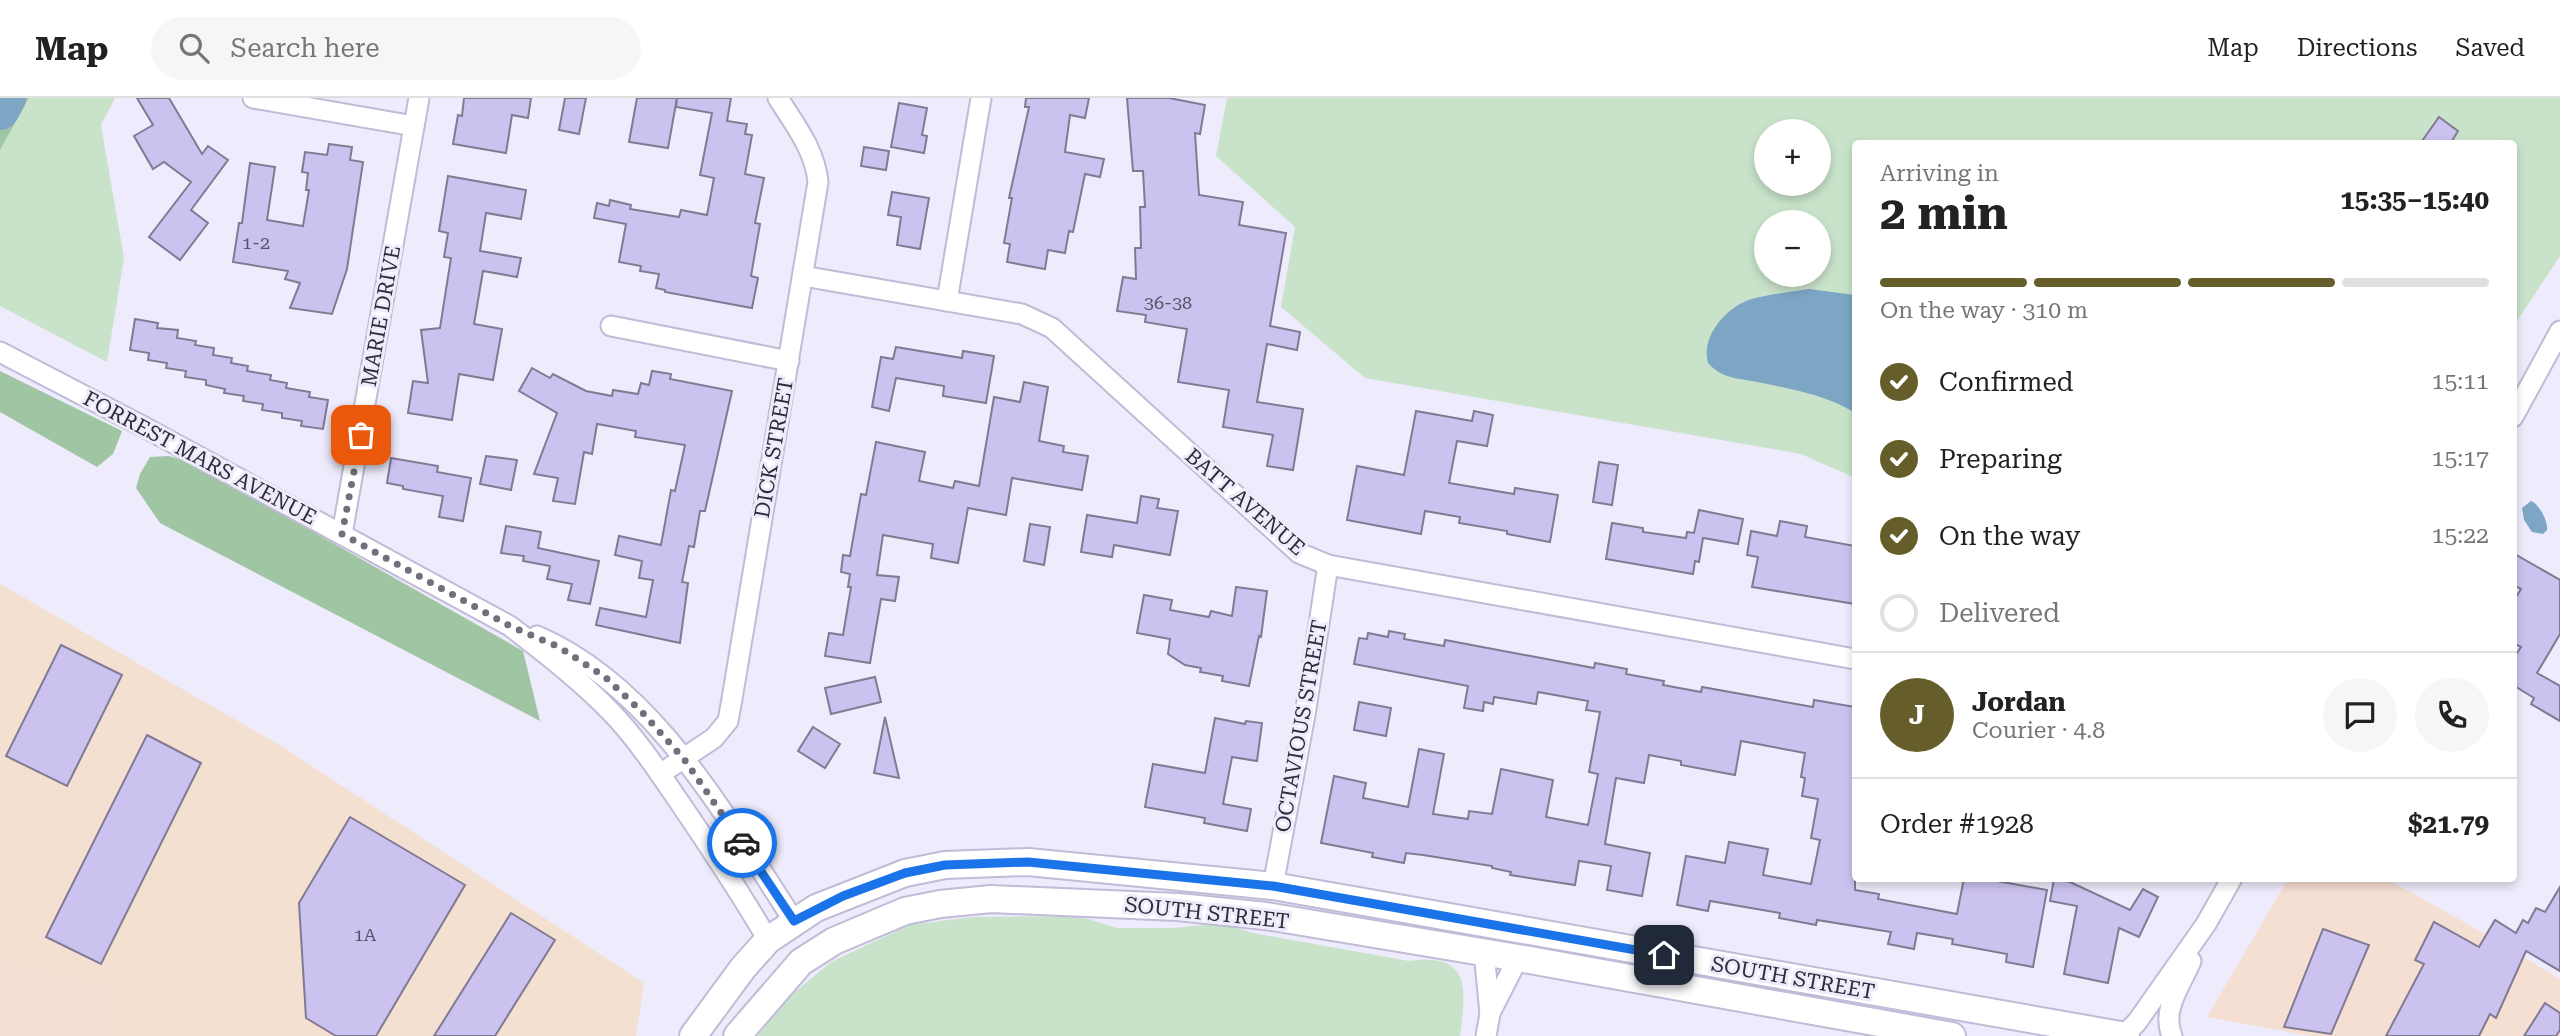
<!DOCTYPE html>
<html lang="en">
<head>
<meta charset="utf-8">
<style>
	:root { --surface:#fff; --page:#f6f6f6; --text:#222; --muted:#767676; --line:#e0e0e0; --accent:#665e2a }
	body { margin:0; font-family:"Roboto Serif",serif; background:var(--page); color:var(--text); height:100vh; display:flex; flex-direction:column; font-size:26px; white-space:nowrap }
	* { box-sizing:border-box; margin:0 }
	p { font-size:23px; color:var(--muted) }
	.icon { flex:none; width:38px; height:38px; fill:none; stroke:currentColor; stroke-width:2; stroke-linecap:round; stroke-linejoin:round }
	.map { position:relative; flex:1; overflow:hidden }
	.details { position:absolute; left:1852px; top:42px; width:665px; height:742px; display:flex; flex-direction:column; background:var(--surface); border-radius:7px; box-shadow:0 4px 10px #0003 }
	.details>* { flex:none }
	.tools { position:absolute; left:1754px; top:21px; display:grid; gap:14px }
	.tools a { display:grid; place-items:center; width:77px; height:77px; border-radius:50%; background:var(--surface); box-shadow:0 4px 10px #0003; font-size:35px }
	.pin { position:absolute; display:grid; place-items:center; width:60px; height:60px; color:#fff; margin:-30px; border-radius:14px; box-shadow:0 4px 10px #0006 }
	.courier { position:absolute; display:grid; place-items:center; width:70px; height:70px; margin:-35px; border:5px solid #1a73e8; border-radius:50%; background:#fff; color:#222; box-shadow:0 2px 9px #0007 }
	.headline em { font-style:normal; font-weight:700 }
	.headline div { display:flex; flex-direction:column-reverse }
	.headline { display:flex; align-items:center; justify-content:space-between; height:119px; padding:0 28px }
	h1 { font-size:46px; font-weight:700; line-height:52px }
	.bar { display:grid; grid-template-columns:repeat(4,1fr); gap:10px 7px; align-content:center; height:84px; padding:0 28px }
	.bar i { height:9px; border-radius:5px; background:var(--line) }
	.bar .on { background:var(--accent) }
	.bar p { grid-column:span 4 }
	.line { display:flex; align-items:center; gap:18px; padding:0 28px; border-top:2px solid var(--line) }
	.line div { flex:1 }
	.round { display:grid; place-items:center; flex:none; width:74px; height:74px; border-radius:37px; background:var(--page) }
	ol { padding:0 28px; list-style:none }
	li { display:flex; align-items:center; gap:21px; height:77px }
	li p { margin-inline-start:auto }
	li .icon { padding:7px; border-radius:50%; background:var(--accent); color:#fff; stroke-width:4 }
	li:last-child { color:var(--muted) }
	li i { width:38px; height:38px; border:4px solid var(--line); border-radius:50% }
	header { display:flex; align-items:center; gap:42px; box-sizing:border-box; height:98px; padding:0 35px; background:var(--surface); border-bottom:2px solid var(--line) }
	header strong { font-size:33px }
	nav { display:flex; gap:38px; margin-inline-start:auto; font-size:24px }
	.search { width:490px; height:63px; background:var(--page); display:flex; align-items:center; gap:18px; box-sizing:border-box; padding:0 24px; border-radius:38px; color:var(--muted); font-size:26px }
	.map>svg:first-child { display:block }
</style>
</head>
<body>
<header>
<strong>Map</strong>
<div class="search"><svg class="icon" aria-label="search" viewBox="0 0 24 24"><circle cx="10" cy="10" r="6"/><path d="M15 15l6 6"/></svg>Search here</div>
<nav><a>Map</a><a>Directions</a><a>Saved</a></nav>
</header>
<div class="map">
<svg width="2560" height="938" viewBox="0 0 2560 938">
	<rect width="100%" height="100%" fill="#eeebfc"/>
	<!-- commercial -->
	<g fill="#f5dfd2">
		<polygon points="2288,781 2387,781 2478,832 2560,881 2560,938 2311,938 2207,919"/>
		<polygon points="0,862 122,889 110,938 0,938"/>
	</g>
	<!-- industrial -->
	<polygon fill="#f3e0d0" points="0,486 281,648 644,885 636,938 110,938 122,889 0,862"/>
	<!-- green -->
	<g fill="#c9e3ca" fill-rule="evenodd">
		<polygon points="29,0 115,0 101,27 124,160 107,264 0,208 0,52"/>
		<path d="M1227,0H2560V158L2513,229V46H1855V380L1801,356L1365,280L1281,209L1295,129L1216,58ZM1766,33H1818V86H1766ZM1766,124H1818V177H1766Z"/>
		<path d="M1078,818L1117,830H1174L1222,825L1253,835L1409,863C1472,854 1466,892 1460,938H757L789,899L831,864L909,827L972,819Z"/>
	</g>
	<!-- forest -->
	<g fill="#a0c5a2">
		<polygon points="0,0 29,0 0,52"/>
		<polygon points="0,273 122,333 113,356 97,369 0,314"/>
		<polygon points="169,358 190,364 523,553 540,623 160,425 136,390 140,376 150,359"/>
	</g>
	<!-- water -->
	<g fill="#7ca6c4">
		<path d="M1809,191L1855,197V315C1827,297 1790,291 1757,284C1738,280 1722,281 1708,265C1701,241 1722,214 1744,204C1759,197 1792,194 1809,191Z"/>
		<path d="M2531,403C2539,406 2548,423 2547,432L2543,436L2532,434L2524,422L2522,410Z"/>
	</g>
	<g fill="none" stroke-linecap="round" stroke-linejoin="round">
		<!-- river -->
		<polyline stroke="#7ca6c4" stroke-width="38" points="0,13 7,0"/>
	</g>
	<!-- building -->
	<g fill="#ccc2ef" stroke="#807a93" stroke-width="2">
		<polygon points="137,0 169,0 202,56 208,48 228,62 191,112 208,125 180,162 149,139 191,84 164,64 153,71 134,38 153,27"/>
		<polygon points="464,0 531,0 528,20 512,17 506,55 453,46 458,17 462,18"/>
		<polygon points="565,0 586,0 579,36 559,32"/>
		<polygon points="637,0 677,0 668,50 629,44"/>
		<polygon points="677,0 731,0 727,23 747,26 745,36 752,37 745,76 764,80 755,125 760,126 751,178 758,180 752,210 665,194 665,192 656,190 659,176 640,173 641,168 619,164 626,126 594,120 597,105 609,108 610,102 631,107 630,111 679,119 681,112 707,117 714,80 700,77 712,15 676,9"/>
		<polygon points="1026,0 1089,0 1085,20 1070,17 1065,54 1104,61 1100,79 1085,76 1073,134 1069,133 1065,155 1048,152 1045,171 1007,164 1010,146 1004,145 1012,100 1009,100 1029,9 1025,9"/>
		<polygon points="1127,0 1169,0 1205,7 1200,36 1195,35 1199,97 1243,104 1239,127 1286,135 1270,228 1300,234 1297,252 1267,246 1257,304 1303,311 1293,372 1267,368 1273,337 1223,329 1229,292 1178,284 1187,231 1145,224 1146,217 1117,213 1123,179 1136,181 1135,150 1141,150 1140,109 1145,109 1143,73 1133,73"/>
		<polygon points="899,5 927,10 922,37 927,38 924,55 891,49"/>
		<polygon points="2439,19 2458,33 2450,46 2420,46"/>
		<polygon points="329,46 352,49 350,62 363,64 347,171 332,216 290,210 300,185 285,181 288,173 233,164 239,125 242,125 250,65 275,69 267,122 303,128 309,92 306,92 308,75 302,74 305,54 327,57"/>
		<polygon points="864,49 889,53 886,72 861,68"/>
		<polygon points="448,78 526,92 521,121 486,115 480,153 521,160 517,179 483,173 474,226 502,231 493,282 459,276 452,322 408,315 413,283 428,285 421,232 440,230 451,160 444,159 448,135 439,133"/>
		<polygon points="892,94 929,100 920,151 897,147 901,119 888,117"/>
		<polygon points="135,221 158,225 157,230 178,232 177,240 196,243 195,247 214,250 213,257 232,260 231,265 248,268 247,273 271,277 270,282 287,285 286,290 310,294 309,299 328,302 323,331 301,328 302,323 282,320 282,315 262,312 263,306 243,303 244,298 224,295 225,291 206,287 206,282 185,279 186,273 166,270 167,265 148,262 149,255 130,252"/>
		<polygon points="896,249 962,260 963,253 994,258 986,305 943,298 944,288 896,280 889,313 872,309 881,259 893,261"/>
		<polygon points="532,270 550,280 553,276 586,293 612,298 613,292 638,296 641,285 649,287 652,273 671,276 670,281 732,293 705,413 700,413 694,449 689,448 682,484 688,485 680,545 596,527 600,510 646,519 653,482 639,480 642,463 615,457 619,438 661,447 671,392 675,393 685,347 635,339 636,333 597,326 592,356 584,354 575,406 553,403 558,380 534,376 557,315 519,293"/>
		<polygon points="1024,284 1048,289 1039,343 1064,348 1063,354 1088,358 1082,392 1012,380 1006,417 968,410 958,465 931,460 933,446 883,437 877,477 899,479 895,503 881,501 870,565 825,558 829,535 843,537 851,489 848,489 850,476 841,474 843,457 850,458 861,396 866,397 876,344 925,354 919,383 953,390 955,383 979,388 994,299 1020,304"/>
		<polygon points="1416,313 1472,323 1474,313 1493,317 1487,348 1457,343 1449,385 1514,396 1515,390 1558,397 1550,444 1507,436 1507,433 1459,425 1460,419 1425,413 1421,436 1347,422 1357,368 1404,377"/>
		<polygon points="486,358 517,362 511,392 480,386"/>
		<polygon points="391,360 438,368 437,374 471,380 463,423 439,419 443,398 403,391 403,388 387,385"/>
		<polygon points="1599,364 1618,367 1612,407 1593,404"/>
		<polygon points="1141,398 1159,401 1157,410 1178,413 1170,457 1114,447 1112,459 1081,454 1087,417 1137,425"/>
		<polygon points="1699,412 1743,421 1738,446 1703,440 1699,464 1695,463 1693,476 1606,461 1612,425 1643,430 1643,434 1686,440 1687,434 1694,435"/>
		<polygon points="1780,423 1807,428 1805,439 1855,448 1855,506 1752,489 1758,459 1747,457 1751,433 1777,438"/>
		<polygon points="1030,426 1050,429 1044,467 1024,463"/>
		<polygon points="506,428 541,434 538,450 599,463 590,506 568,502 572,486 547,481 550,468 523,463 524,458 501,455"/>
		<polygon points="2513,455 2560,482 2560,536 2537,575 2560,588 2560,623 2531,606 2534,600 2513,587 2513,561 2521,549 2513,545 2513,504 2521,491 2513,487"/>
		<polygon points="1236,489 1267,493 1261,539 1259,538 1249,588 1222,583 1223,578 1200,574 1201,570 1185,567 1168,556 1170,541 1137,535 1144,497 1172,502 1170,512 1209,519 1211,513 1232,518"/>
		<polygon points="1389,533 1405,536 1404,541 1444,548 1445,542 1594,570 1595,565 1627,571 1626,576 1664,583 1663,587 1701,594 1702,589 1813,609 1814,602 1855,609 1855,792 1879,796 1878,801 1957,816 1964,780 1998,780 1997,783 2047,792 2033,869 2006,864 2007,856 1952,846 1953,841 1917,835 1914,851 1888,846 1891,834 1817,822 1816,827 1779,820 1780,815 1710,803 1708,813 1677,807 1686,758 1725,765 1729,744 1768,751 1763,777 1811,786 1820,742 1811,740 1818,701 1802,698 1805,680 1801,679 1805,655 1741,643 1735,677 1681,667 1681,663 1649,657 1644,685 1616,680 1605,746 1650,755 1642,798 1607,792 1611,768 1579,763 1575,787 1510,777 1511,774 1492,770 1492,768 1423,757 1406,755 1404,765 1372,759 1373,755 1321,745 1334,678 1366,685 1363,700 1408,709 1419,651 1444,656 1433,716 1468,721 1469,713 1492,716 1501,671 1553,682 1546,719 1588,727 1598,676 1589,674 1600,614 1586,612 1588,603 1538,594 1536,606 1494,599 1493,606 1484,604 1483,613 1464,610 1468,588 1354,566 1359,540 1367,541 1368,535 1388,539"/>
		<polygon points="61,547 122,577 67,688 6,658"/>
		<polygon points="875,579 881,604 831,616 825,590"/>
		<polygon points="1359,604 1391,610 1386,638 1354,632"/>
		<polygon points="885,619 899,680 874,675"/>
		<polygon points="1215,620 1245,626 1246,623 1262,625 1257,663 1232,659 1223,706 1251,711 1247,733 1204,725 1205,720 1145,709 1153,666 1205,675"/>
		<polygon points="813,629 840,646 825,670 798,653"/>
		<polygon points="147,637 201,665 101,866 46,839"/>
		<polygon points="350,719 465,787 376,938 336,938 306,920 299,805"/>
		<polygon points="2054,781 2070,784 2130,812 2143,791 2158,799 2139,839 2119,830 2108,885 2064,876 2077,808 2050,803"/>
		<polygon points="2560,789 2560,873 2526,853 2496,920 2490,916 2479,938 2386,938 2424,866 2415,862 2434,824 2479,849 2495,822 2516,835 2523,822 2528,825 2536,810 2545,814"/>
		<polygon points="511,815 555,842 495,938 434,938"/>
		<polygon points="2323,831 2369,847 2331,936 2284,929"/>
		<polygon points="2545,905 2560,915 2560,932 2556,938 2524,938"/>
	</g>
	<g fill="none" stroke-linecap="round" stroke-linejoin="round">
		<!-- street casing -->
		<g stroke="#c1bbd7" stroke-width="23">
			<g id="street">
				<polyline points="253,0 414,28"/>
				<polyline points="803,178 1022,216 1052,230 1299,455 1328,467 1855,561"/>
				<polyline points="947,203 981,0"/>
				<polyline points="611,228 789,263"/>
				<path d="M0,254L144,329L510,528C545,555 580,582 611,614C638,642 660,676 682,708C712,752 741,796 768,842"/>
				<polyline points="2513,319 2560,233"/>
				<polyline points="342,436 419,0"/>
				<path d="M537,538C654,588 727,721 794,823"/>
				<path d="M660,676L714,640L728,623L732,601L818,84C815,52 795,27 778,0"/>
				<polyline points="1273,788 1305,617 1328,467"/>
				<polyline points="1484,854 1490,916 1486,938"/>
				<polyline points="1490,915 1518,860"/>
				<polyline points="2123,938 2137,924 2206,826 2232,780"/>
				<path d="M2172,938C2161,912 2181,887 2191,863"/>
			</g>
		</g>
		<!-- secondary casing -->
		<g stroke="#c1bbd7" stroke-width="30">
			<g id="secondary">
				<polyline points="693,938 743,870 768,842 816,810 905,775 945,767 1028,764 1273,788 2126,938"/>
				<polyline points="737,938 801,864 834,843 905,813 940,806 991,801 1178,809 1266,818 1518,860 1952,938"/>
			</g>
		</g>
		<!-- street -->
		<use href="#street" stroke="#fff" stroke-width="19"/>
		<!-- secondary -->
		<use href="#secondary" stroke="#fff" stroke-width="26"/>
	</g>
	<g fill="none" stroke-linecap="round" stroke-linejoin="round">
		<!-- done -->
		<polyline stroke="#726f7c" stroke-width="7" stroke-dasharray="0 12.6" points="361,337 342,436 510,528 559,549 605,579 641,613 684,661 742,745"/>
		<!-- route -->
		<polyline stroke="#1a73e8" stroke-width="9" points="742,745 794,823 843,798 905,775 945,767 1028,764 1273,788 1664,857"/>
	</g>
	<g text-anchor="middle" dominant-baseline="central" stroke-width="6" stroke-linejoin="round" paint-order="stroke">
		<!-- number labels -->
		<g font-size="18" fill="#565265">
			<text x="256" y="144">1-2</text>
			<text x="1168" y="204">36-38</text>
			<text x="365" y="836">1A</text>
		</g>
		<!-- street labels -->
		<g font-size="21" fill="#2f2c37" stroke="#eeebfc">
			<text transform="translate(381 218) rotate(-80)">MARIE DRIVE</text>
			<text transform="translate(774 350) rotate(-80)">DICK STREET</text>
			<text transform="translate(200 360) rotate(28)">FORREST MARS AVENUE</text>
			<text transform="translate(1245 404) rotate(41)">BATT AVENUE</text>
			<text transform="translate(1301 628) rotate(-80)">OCTAVIOUS STREET</text>
			<text transform="translate(1207 815) rotate(6)">SOUTH STREET</text>
			<text transform="translate(1793 880) rotate(10)">SOUTH STREET</text>
		</g>
	</g>
</svg>
<div class="tools">
<a>+</a>
<a>−</a>
</div>
<div class="pin" style="left:361px;top:337px;background:#ea580c"><svg class="icon" aria-label="bag" viewBox="0 0 24 24"><path d="M5 8h14l-1 12H6zM9 8a3 3 0 0 1 6 0"/></svg></div>
<div class="pin" style="left:1664px;top:857px;background:#1f2937"><svg class="icon" aria-label="home" viewBox="0 0 24 24"><path d="M3 11l9-7 9 7M6 9v11h12V9"/></svg></div>
<div class="courier" style="left:742px;top:745px"><svg class="icon" aria-label="car" viewBox="0 0 24 24"><path d="M5 17H2v-5l4-1 3-4h7l3 4 3 1v5h-3M9 17h6M6 11h13"/><circle cx="7" cy="17" r="2"/><circle cx="17" cy="17" r="2"/></svg></div>
<section class="details">
<div class="headline"><div><h1>2 min</h1><p>Arriving in</p></div><em>15:35–15:40</em></div>
<div class="bar"><i class="on"></i><i class="on"></i><i class="on"></i><i></i><p>On the way · 310 m</p></div>
<ol>
<li><svg class="icon" aria-label="check" viewBox="0 0 24 24"><path d="M5 12l5 5 9-10"/></svg>Confirmed<p>15:11</p></li>
<li><svg class="icon" aria-label="check" viewBox="0 0 24 24"><path d="M5 12l5 5 9-10"/></svg>Preparing<p>15:17</p></li>
<li><svg class="icon" aria-label="check" viewBox="0 0 24 24"><path d="M5 12l5 5 9-10"/></svg>On the way<p>15:22</p></li>
<li><i></i>Delivered</li>
</ol>
<div class="line" style="height:126px"><b class="round" style="background:var(--accent);color:#fff">J</b><div><b>Jordan</b><p>Courier · 4.8</p></div><a class="round"><svg class="icon" aria-label="chat" viewBox="0 0 24 24"><path d="M4 5h16v11H9l-5 4z"/></svg></a><a class="round"><svg class="icon" aria-label="phone" viewBox="0 0 24 24"><path d="M5 4h4l2 5-3 2q2 4 5 5l2-3 5 2v4C11 20 4 13 5 4z"/></svg></a></div>
<div class="line" style="height:91px"><div>Order #1928</div><b>$21.79</b></div>
</section>
</div>
</body>
</html>
